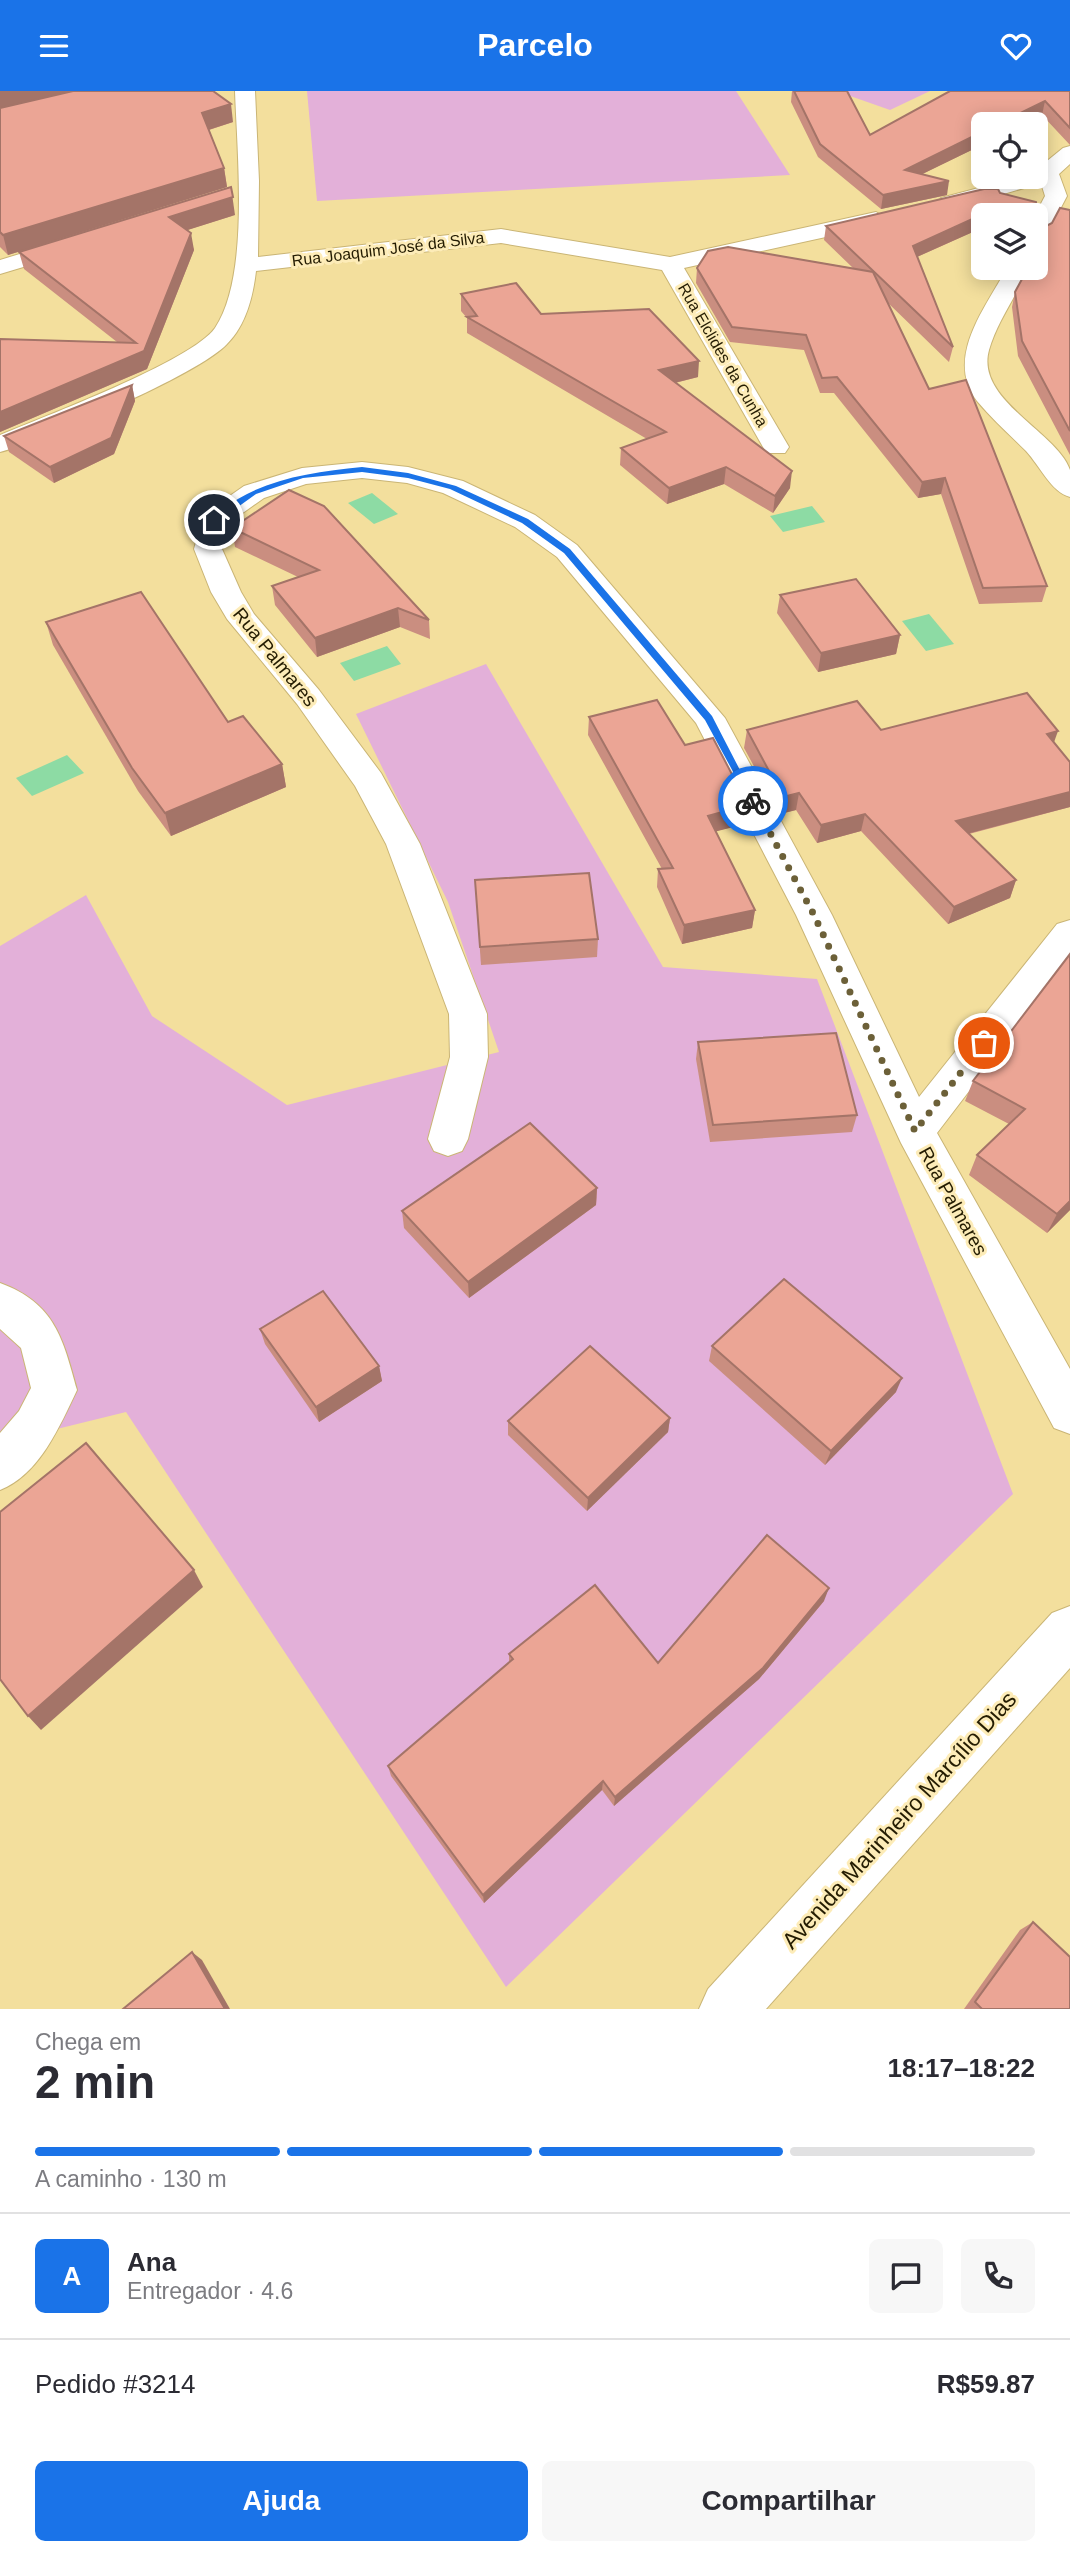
<!DOCTYPE html>
<html lang="pt">
<head>
<meta charset="utf-8">
<style>
	:root { --surface:#fff; --page:#f7f7f7; --text:#2b2b33; --muted:#7c7c81; --line:#e1e1e2; --accent:#1a73e8 }
	body { margin:0; font-family:Arial,sans-serif; background:var(--page); color:var(--text); height:100vh; display:flex; flex-direction:column; font-size:26px; white-space:nowrap }
	* { box-sizing:border-box; margin:0 }
	p { font-size:23px; color:var(--muted) }
	.icon { flex:none; width:38px; height:38px; fill:none; stroke:currentColor; stroke-width:2; stroke-linecap:round; stroke-linejoin:round }
	.map { position:relative; height:1918px; overflow:hidden }
	.drawer { display:flex; flex-direction:column; background:var(--surface); flex:1 }
	.drawer>* { flex:none }
	.fabs { position:absolute; left:971px; top:21px; display:grid; gap:14px }
	.fabs a { display:grid; place-items:center; width:77px; height:77px; border-radius:10px; background:var(--surface); box-shadow:0 4px 18px #0003; font-size:35px }
	.pin { position:absolute; display:grid; place-items:center; width:60px; height:60px; color:#fff; margin:-30px; border:4px solid #fff; border-radius:50%; box-shadow:0 2px 7px #0007 }
	.courier { position:absolute; display:grid; place-items:center; width:70px; height:70px; margin:-35px; border:5px solid #1a73e8; border-radius:50%; background:#fff; color:#222; box-shadow:0 2px 9px #0007 }
	.summary em { font-style:normal; font-weight:700 }
	.summary div { display:flex; flex-direction:column-reverse }
	.summary { display:flex; align-items:center; justify-content:space-between; height:119px; padding:0 35px }
	h1 { font-size:46px; font-weight:700; line-height:52px }
	.bar { display:grid; grid-template-columns:repeat(4,1fr); gap:10px 7px; align-content:center; height:84px; padding:0 35px }
	.bar i { height:9px; border-radius:5px; background:var(--line) }
	.bar .current { background:var(--accent) }
	.bar p { grid-column:span 4 }
	.line { display:flex; align-items:center; gap:18px; padding:0 35px; border-top:2px solid var(--line) }
	.line div { flex:1 }
	.round { display:grid; place-items:center; flex:none; width:74px; height:74px; border-radius:10px; background:var(--page) }
	.cta { display:flex; gap:14px; margin-top:auto; padding:14px 35px }
	.cta a { flex:1; height:80px; border-radius:10px; background:var(--accent); color:#fff; font-size:28px; font-weight:700; line-height:80px; text-align:center }
	.cta a+a { background:var(--page); color:var(--text) }
	header { display:flex; justify-content:space-between; align-items:center; height:91px; padding:0 35px; background:var(--accent); color:#fff; font-size:32px; font-weight:700 }
	.map>svg:first-child { display:block }
</style>
</head>
<body>
<header><svg class="icon" aria-label="menu" viewBox="0 0 24 24"><path d="M4 6h16M4 12h16M4 18h16"/></svg>Parcelo<svg class="icon" aria-label="heart" viewBox="0 0 24 24"><path d="M12 20l-8-8c-3-5 5-10 8-4 3-6 11-1 8 4z"/></svg></header>
<div class="map">
<svg width="1070" height="1918" viewBox="0 0 1070 1918">
	<rect width="100%" height="100%" fill="#f3df9d"/>
	<!-- green -->
	<g fill="#e3b0d9">
		<polygon points="307,0 736,0 790,84 317,110"/>
		<polygon points="836,0 930,0 890,19"/>
		<polygon points="486,573 663,876 817,888 1013,1403 506,1896 126,1321 0,1352 0,855 86,804 152,925 287,1014 499,961 448,811 356,623"/>
	</g>
	<!-- water -->
	<g fill="#8ddba4">
		<polygon points="372,402 398,423 374,433 348,412"/>
		<polygon points="812,415 825,431 783,441 770,425"/>
		<polygon points="929,523 954,553 926,560 902,530"/>
		<polygon points="387,555 401,573 354,590 340,572"/>
		<polygon points="67,664 84,682 32,705 16,687"/>
	</g>
	<g fill="none" stroke-linecap="round" stroke-linejoin="round">
		<!-- minor casing -->
		<g stroke="#cab575" stroke-width="2">
			<g id="minor">
				<path d="M235,0H255L259,90L258,166L501,138L670,166L876,121L887,128L876,135L684,177L789,356L785,362H767L763,356L662,179L501,152L256,180C253,206 246,234 227,253C199,283 43,350 0,361V344C43,326 192,270 215,237C250,185 237,62 235,0Z"/>
				<polygon points="1070,55 1070,73 1059,83 1067,105 1044,149 1036,151 1035,124 1045,105 1041,92 949,119 938,112 941,107 1020,86 1036,86 1036,79 1063,57"/>
				<polygon points="72,147 83,154 80,159 0,183 0,169"/>
				<path d="M1007,177H1030C1017,203 997,231 989,259C975,309 1057,341 1070,379C1070,386 1070,399 1070,406C1051,401 1040,375 1026,360C1010,344 992,328 977,310C944,267 986,216 1007,177Z"/>
				<polygon points="362,371 408,376 463,390 535,424 577,454 725,627 832,824 919,1006 1057,833 1070,829 1070,868 937,1042 1070,1278 1070,1343 1054,1337 901,1052 796,824 696,632 557,466 515,436 443,402 407,392 362,387 306,393 264,407 227,433 222,458 241,501 254,523 319,599 381,682 420,753 487,923 488,966 468,1048 462,1060 448,1065 434,1060 428,1048 450,966 449,923 386,753 355,695 297,613 227,528 211,501 194,458 204,423 244,395 302,377"/>
				<path d="M0,1192C55,1212 63,1248 77,1299C60,1335 39,1384 0,1399V1342L19,1320L31,1297L21,1257L0,1238Z"/>
				<polygon points="1070,1515 1070,1577 766,1918 699,1918 708,1898 1052,1522"/>
			</g>
		</g>
		<!-- minor -->
		<use href="#minor" fill="#fff" fill-rule="evenodd"/>
	</g>
	<!-- wall -->
	<g fill="#ca8e80">
		<polygon points="0,0 233,31 209,39 224,77 227,96 8,164 0,156"/>
		<polygon points="792,0 847,0 870,44 1070,0 1070,54 1042,24 1023,33 984,33 984,53 922,83 947,104 881,118 818,66 791,11"/>
		<polygon points="984,98 998,98 1000,102 1036,111 1039,139 1052,132 1060,117 1070,119 1070,364 1018,265 1012,216 1015,201 1028,177 1036,177 1036,124 984,124 984,136 917,166 953,256 949,271 887,211 929,298 966,289 1047,495 1042,511 979,513 941,403 918,407 834,302 820,302 804,259 730,251 696,192 697,177 708,160 728,156 853,177 824,149 826,135"/>
		<polygon points="235,124 187,139 194,159 147,278 0,341 0,248 117,251 24,178 19,161"/>
		<polygon points="461,203 541,223 698,286 675,292 790,397 773,422 724,393 667,413 620,374 621,357 647,348 467,242 467,227 461,220"/>
		<polygon points="132,294 135,310 114,363 54,392 9,361 4,345"/>
		<polygon points="232,437 429,529 430,548 400,536 317,566 275,514 272,495 298,486 235,456"/>
		<polygon points="780,504 900,544 896,563 818,581 777,522"/>
		<polygon points="46,531 228,631 282,673 286,696 171,745 138,700 53,554"/>
		<polygon points="589,626 685,654 748,714 745,733 716,740 755,819 752,837 682,853 657,796 658,778 662,778 588,644"/>
		<polygon points="747,639 881,639 1054,652 1070,671 1070,716 969,743 1016,789 1010,807 948,833 861,740 817,752 796,719 780,723 744,657"/>
		<polygon points="475,789 598,848 597,866 481,874"/>
		<polygon points="1070,863 1070,1119 1047,1142 969,1084 977,1064 1009,1033 965,1010 973,990"/>
		<polygon points="698,951 857,1024 852,1041 710,1051 696,968"/>
		<polygon points="597,1097 596,1114 469,1207 404,1137 402,1120"/>
		<polygon points="260,1238 379,1275 382,1290 319,1331 265,1253"/>
		<polygon points="712,1255 896,1301 825,1374 709,1270"/>
		<polygon points="670,1327 668,1341 587,1420 508,1344 508,1330"/>
		<polygon points="824,1510 759,1588 614,1715 602,1699 484,1812 391,1685 388,1675 509,1571 509,1563 658,1572"/>
		<polygon points="1033,1831 1070,1918 964,1918 1020,1839"/>
	</g>
	<!-- shaded-wall -->
	<g fill="#a47468">
		<polygon points="0,0 81,0 0,19"/>
		<polygon points="1045,10 1042,24 1023,33 998,33"/>
		<polygon points="231,13 233,31 205,40 202,22"/>
		<polygon points="984,40 984,53 902,93 905,79"/>
		<polygon points="224,77 227,96 8,164 3,144"/>
		<polygon points="949,90 947,104 881,118 883,104"/>
		<polygon points="231,96 235,124 172,144 169,126"/>
		<polygon points="1003,114 1001,124 984,124 984,136 910,169 913,155"/>
		<polygon points="191,142 194,159 147,278 0,341 0,321 144,260"/>
		<polygon points="699,270 698,286 658,296 659,279"/>
		<polygon points="132,294 135,310 114,363 54,392 50,376"/>
		<polygon points="726,376 724,393 667,413 669,397"/>
		<polygon points="792,380 790,397 773,422 775,405"/>
		<polygon points="945,387 941,403 918,407 922,391"/>
		<polygon points="398,517 400,536 317,566 315,547"/>
		<polygon points="900,544 896,563 818,581 821,562"/>
		<polygon points="1058,640 1052,657 1047,643"/>
		<polygon points="282,673 286,696 171,745 165,722"/>
		<polygon points="1070,701 1070,716 951,747 956,730"/>
		<polygon points="799,702 796,719 780,723 783,706"/>
		<polygon points="748,714 745,733 706,743 708,725"/>
		<polygon points="865,723 861,740 817,752 821,734"/>
		<polygon points="1016,789 1010,807 948,833 954,816"/>
		<polygon points="755,819 752,837 682,853 684,834"/>
		<polygon points="597,1097 596,1114 469,1207 468,1191"/>
		<polygon points="1070,1110 1070,1119 1047,1142 1057,1123"/>
		<polygon points="379,1275 382,1290 319,1331 316,1316"/>
		<polygon points="902,1287 896,1301 825,1374 831,1360"/>
		<polygon points="670,1327 668,1341 587,1420 588,1407"/>
		<polygon points="194,1479 203,1496 41,1639 28,1625"/>
		<polygon points="829,1497 824,1510 759,1588 614,1715 615,1706"/>
		<polygon points="603,1690 602,1699 484,1812 483,1804"/>
		<polygon points="192,1861 202,1869 230,1918 225,1918"/>
	</g>
	<!-- building -->
	<g fill="#eba595" stroke="#a47468" stroke-width="2">
		<polygon points="73,0 213,0 231,13 202,22 224,77 3,144 0,141 0,17"/>
		<polygon points="794,0 847,0 870,44 950,0 1070,0 1070,37 1045,10 998,33 984,33 984,40 905,79 949,90 883,104 820,53"/>
		<polygon points="231,96 233,106 169,126 191,142 144,260 0,321 0,248 136,252 19,161"/>
		<polygon points="984,98 998,98 1000,102 1036,111 1039,139 1052,132 1060,117 1070,119 1070,340 1022,250 1015,201 1028,177 1036,177 1036,124 1004,124 1003,114 913,155 953,256 826,135"/>
		<polygon points="728,156 873,181 929,298 966,289 1047,495 983,497 945,387 922,391 837,286 822,287 806,244 732,236 697,177 708,160"/>
		<polygon points="516,192 541,223 649,218 699,270 659,279 792,380 775,405 726,376 669,397 621,357 666,341 467,226 477,225 461,203"/>
		<polygon points="132,294 111,347 50,376 4,345"/>
		<polygon points="289,399 324,415 429,529 398,517 315,547 272,495 319,479 232,437"/>
		<polygon points="856,488 900,544 821,562 780,504"/>
		<polygon points="141,501 228,631 243,625 282,673 165,722 132,677 46,531"/>
		<polygon points="1027,602 1058,640 1047,643 1070,671 1070,701 956,730 1016,789 954,816 865,723 821,734 799,702 783,706 747,639 857,610 881,639"/>
		<polygon points="657,609 685,654 713,647 748,714 708,725 755,819 684,834 658,778 673,777 589,626"/>
		<polygon points="589,782 598,848 480,856 475,789"/>
		<polygon points="1070,863 1070,1110 1057,1123 977,1064 1025,1018 973,990"/>
		<polygon points="836,942 857,1024 713,1034 698,951"/>
		<polygon points="530,1032 597,1097 468,1191 402,1120"/>
		<polygon points="784,1188 902,1287 831,1360 712,1255"/>
		<polygon points="323,1200 379,1275 316,1316 260,1238"/>
		<polygon points="590,1255 670,1327 588,1407 508,1330"/>
		<polygon points="86,1352 194,1479 28,1625 0,1588 0,1421"/>
		<polygon points="767,1444 829,1497 763,1577 615,1706 603,1690 483,1804 388,1675 513,1568 509,1563 595,1494 658,1572"/>
		<polygon points="1033,1831 1070,1866 1070,1918 982,1918 975,1911"/>
		<polygon points="192,1861 225,1918 123,1918"/>
	</g>
	<!-- route -->
	<path fill="#1a73e8" d="M362,376L408,382L456,395L528,428L570,458L712,625L757,712H750L705,629L564,462L522,432L450,398L408,387L362,381L303,387L256,403L217,431L210,429C252,389 306,382 362,376Z"/>
	<g fill="none" stroke-linecap="round" stroke-linejoin="round">
		<!-- done -->
		<polyline stroke="#6c6038" stroke-width="7" stroke-dasharray="0 12.6" points="753,710 814,824 915,1040 984,952"/>
	</g>
	<g text-anchor="middle" dominant-baseline="central" stroke-width="6" stroke-linejoin="round" paint-order="stroke">
		<!-- far-street labels -->
		<g font-size="16" fill="#241c02" stroke="#fdecb8">
			<text transform="translate(388 158) rotate(-7)">Rua Joaquim José da Silva</text>
			<text transform="translate(723 264) rotate(60)">Rua Elclides da Cunha</text>
		</g>
		<!-- street labels -->
		<g font-size="19" fill="#241c02" stroke="#fdecb8">
			<text transform="translate(275 566) rotate(51)">Rua Palmares</text>
			<text transform="translate(953 1110) rotate(61)">Rua Palmares</text>
		</g>
		<!-- near-street labels -->
		<g font-size="23" fill="#241c02" stroke="#fdecb8">
			<text transform="translate(899 1729) rotate(-48)">Avenida Marinheiro Marcílio Dias</text>
		</g>
	</g>
</svg>
<div class="fabs">
<a><svg class="icon" aria-label="locate" viewBox="0 0 24 24"><circle cx="12" cy="12" r="6"/><path d="M12 2v4M12 18v4M2 12h4M18 12h4"/></svg></a>
<a><svg class="icon" aria-label="layers" viewBox="0 0 24 24"><path d="M12 4l9 5-9 5-9-5zM3 14l9 5 9-5"/></svg></a>
</div>
<div class="pin" style="left:984px;top:952px;background:#ea580c"><svg class="icon" aria-label="bag" viewBox="0 0 24 24"><path d="M5 8h14l-1 12H6zM9 8a3 3 0 0 1 6 0"/></svg></div>
<div class="pin" style="left:214px;top:429px;background:#1f2937"><svg class="icon" aria-label="home" viewBox="0 0 24 24"><path d="M3 11l9-7 9 7M6 9v11h12V9"/></svg></div>
<div class="courier" style="left:753px;top:710px"><svg class="icon" aria-label="bike" viewBox="0 0 24 24"><circle cx="6" cy="16" r="4"/><circle cx="18" cy="16" r="4"/><path d="M6 16l4-8h5l3 8M10 8l3 8H6M13 5h3"/></svg></div>
</div>
<section class="drawer">
<div class="summary"><div><h1>2 min</h1><p>Chega em</p></div><em>18:17–18:22</em></div>
<div class="bar"><i class="current"></i><i class="current"></i><i class="current"></i><i></i><p>A caminho · 130 m</p></div>
<div class="line" style="height:126px"><b class="round" style="background:var(--accent);color:#fff">A</b><div><b>Ana</b><p>Entregador · 4.6</p></div><a class="round"><svg class="icon" aria-label="chat" viewBox="0 0 24 24"><path d="M4 5h16v11H9l-5 4z"/></svg></a><a class="round"><svg class="icon" aria-label="phone" viewBox="0 0 24 24"><path d="M5 4h4l2 5-3 2q2 4 5 5l2-3 5 2v4C11 20 4 13 5 4z"/></svg></a></div>
<div class="line" style="height:91px"><div>Pedido #3214</div><b>R$59.87</b></div>
<div class="cta"><a>Ajuda</a><a>Compartilhar</a></div>
</section>
</body>
</html>
